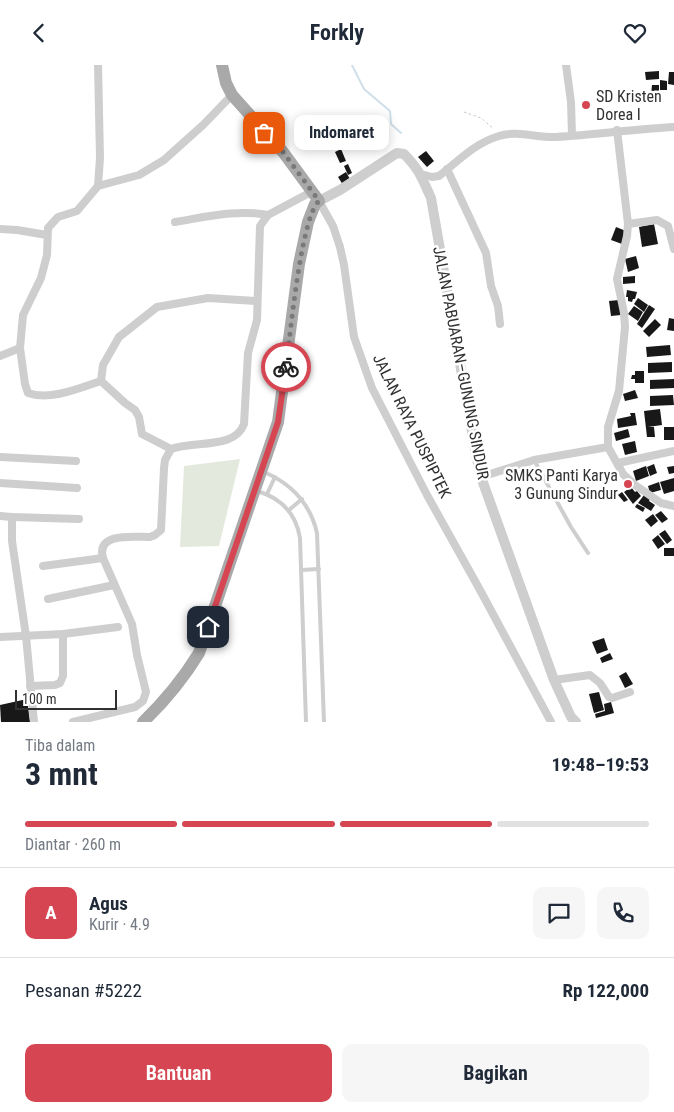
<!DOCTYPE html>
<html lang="id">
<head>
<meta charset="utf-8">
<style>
	:root { --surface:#fff; --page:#f6f6f7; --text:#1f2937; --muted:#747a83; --line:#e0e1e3; --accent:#d54652 }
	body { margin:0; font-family:"Roboto Condensed",sans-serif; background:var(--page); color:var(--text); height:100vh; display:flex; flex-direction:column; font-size:19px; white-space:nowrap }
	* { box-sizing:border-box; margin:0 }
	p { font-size:16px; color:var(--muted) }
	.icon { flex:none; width:28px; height:28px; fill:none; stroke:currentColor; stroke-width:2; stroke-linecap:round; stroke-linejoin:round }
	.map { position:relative; height:657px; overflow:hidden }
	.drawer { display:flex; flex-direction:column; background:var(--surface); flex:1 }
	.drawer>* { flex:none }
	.scale { position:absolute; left:15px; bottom:12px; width:102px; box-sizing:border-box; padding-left:5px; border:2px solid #313131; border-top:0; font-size:14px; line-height:18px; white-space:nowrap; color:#313131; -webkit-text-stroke:4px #fff; paint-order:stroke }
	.pin { position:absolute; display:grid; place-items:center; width:42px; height:42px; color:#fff; margin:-21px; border-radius:10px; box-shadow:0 2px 8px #0006 }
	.courier { position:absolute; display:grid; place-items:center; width:50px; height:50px; margin:-25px; border:4px solid #d54652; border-radius:50%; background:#fff; color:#222; box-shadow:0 1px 6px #0007 }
	.bubble { position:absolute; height:35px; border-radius:10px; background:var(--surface); box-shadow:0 2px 12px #0003; font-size:16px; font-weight:700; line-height:35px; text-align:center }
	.overview em { font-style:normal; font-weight:700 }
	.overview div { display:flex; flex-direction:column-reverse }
	.overview { display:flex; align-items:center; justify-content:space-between; height:85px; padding:0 25px }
	h1 { font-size:32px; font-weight:700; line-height:38px }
	.bar { display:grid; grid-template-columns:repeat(4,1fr); gap:8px 5px; align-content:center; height:60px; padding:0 25px }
	.bar i { height:6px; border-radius:4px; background:var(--line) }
	.bar .on { background:var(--accent) }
	.bar p { grid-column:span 4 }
	.line { display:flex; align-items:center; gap:12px; padding:0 25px; border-top:1px solid var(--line) }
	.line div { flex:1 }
	.round { display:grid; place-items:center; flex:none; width:52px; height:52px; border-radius:10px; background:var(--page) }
	.action { display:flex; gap:10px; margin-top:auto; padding:10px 25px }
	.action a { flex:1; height:58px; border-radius:10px; background:var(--accent); color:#fff; font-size:20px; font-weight:700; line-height:58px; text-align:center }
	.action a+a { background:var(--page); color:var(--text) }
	header { display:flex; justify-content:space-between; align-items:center; height:65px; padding:0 25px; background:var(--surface); font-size:22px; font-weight:700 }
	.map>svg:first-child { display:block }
</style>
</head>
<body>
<header><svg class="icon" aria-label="back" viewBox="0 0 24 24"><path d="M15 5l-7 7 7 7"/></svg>Forkly<svg class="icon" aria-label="heart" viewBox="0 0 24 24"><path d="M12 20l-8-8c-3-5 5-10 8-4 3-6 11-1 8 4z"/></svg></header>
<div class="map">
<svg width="674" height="657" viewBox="0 0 674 657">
	<rect width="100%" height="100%" fill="#fff"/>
	<!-- green -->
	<polygon fill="#e4e9de" points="240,394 219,481 180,482 184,401"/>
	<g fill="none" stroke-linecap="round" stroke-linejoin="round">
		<!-- stream -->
		<polyline stroke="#cfe0ea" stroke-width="2" points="352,0 364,24 390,46 391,59 401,68"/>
	</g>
	<!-- building -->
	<g fill="#181818">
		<polygon points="659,6 659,14 646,15 645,7"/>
		<polygon points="669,7 674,7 674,20 668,19"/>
		<polygon points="660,15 667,16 667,25 660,25"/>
		<polygon points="652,20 659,20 659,31 651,30"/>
		<polygon points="344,70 349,78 342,82 337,74"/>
		<polygon points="376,72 384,78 381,82 373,76"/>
		<polygon points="341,84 346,96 340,98 335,87"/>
		<polygon points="426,86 434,96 427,102 418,92"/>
		<polygon points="348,99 352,108 348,110 344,101"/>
		<polygon points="346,107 351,116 343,120 338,112"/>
		<polygon points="654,159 658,179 642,182 639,162"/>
		<polygon points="616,162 626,166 622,179 611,175"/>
		<polygon points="636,191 639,203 628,207 625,194"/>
		<polygon points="635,211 635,218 623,219 623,212"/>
		<polygon points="627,225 637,227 635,234 633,234 632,237 628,236 628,232 626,232"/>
		<polygon points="638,233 648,240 644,247 634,239"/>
		<polygon points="619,235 621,250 611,251 609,236"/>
		<polygon points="649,240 655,244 642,263 637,259"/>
		<polygon points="634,241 643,247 638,256 628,249"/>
		<polygon points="669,253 674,254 674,266 667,265"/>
		<polygon points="655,254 661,260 649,272 643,266"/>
		<polygon points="670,280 671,290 647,292 646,282"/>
		<polygon points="672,297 672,307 648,308 648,298"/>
		<polygon points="635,306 644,306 644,318 635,318 635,314 631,314 632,310 635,310"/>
		<polygon points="674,314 674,323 650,324 650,315"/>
		<polygon points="635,325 638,333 625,336 623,329"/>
		<polygon points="673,330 674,340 650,341 650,331"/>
		<polygon points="660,344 662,360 648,362 654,362 655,372 647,372 644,346"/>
		<polygon points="630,348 635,348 637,360 618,363 617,354 631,351"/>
		<rect x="664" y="362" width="10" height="13"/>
		<polygon points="628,364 630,372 616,376 614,368"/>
		<polygon points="635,376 637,387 625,390 622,379"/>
		<polygon points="654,399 657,408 650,411 647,402"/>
		<polygon points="646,401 649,411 636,416 633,406"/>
		<polygon points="674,401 674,408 669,409 667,402"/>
		<polygon points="674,413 674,426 664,429 660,417"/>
		<polygon points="659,417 661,425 650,428 648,421"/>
		<polygon points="631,422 635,427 637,426 641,431 633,439 624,427"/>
		<polygon points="622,427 628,435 624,437 618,430"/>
		<polygon points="644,430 650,434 649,436 655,440 651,446 638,438"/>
		<polygon points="637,439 645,443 643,447 635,442"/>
		<polygon points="661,446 668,454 662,458 655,450"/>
		<polygon points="653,449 658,456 651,462 645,455"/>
		<polygon points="665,465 672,475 667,479 659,469"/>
		<polygon points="658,470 665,479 658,484 652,475"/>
		<rect x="664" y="483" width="10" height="8"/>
		<polygon points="604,573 608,585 597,589 592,577"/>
		<polygon points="610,588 613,594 602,598 600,593"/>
		<polygon points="626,607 633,619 625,623 619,611"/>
		<polygon points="599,627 604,645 594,648 589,629"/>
		<polygon points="27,634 30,657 1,657 0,640"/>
		<polygon points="611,637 614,648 596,653 595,649 605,646 604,639"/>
	</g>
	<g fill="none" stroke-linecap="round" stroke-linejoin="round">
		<!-- path -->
		<polyline stroke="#c8c8c8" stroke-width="1" stroke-dasharray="2.5 2.5" stroke-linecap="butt" points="464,47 481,53 494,64"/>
		<!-- service -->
		<g stroke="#cecece" stroke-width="4">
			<polyline points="534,395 571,462 588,488"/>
			<path d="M264,407C292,419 310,438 317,468L324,657"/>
			<path d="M257,426C281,433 296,448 300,473L306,657"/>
			<polyline points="267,429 275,412"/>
			<polyline points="289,445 302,434"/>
			<polyline points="301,505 319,504"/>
		</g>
		<!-- minor -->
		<g stroke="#cecece" stroke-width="8">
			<polyline points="566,0 571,37 572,70"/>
			<polyline points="617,65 628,159 627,171 617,214 624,248 625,262 619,326 608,362 608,382 623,409 635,420 661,438 674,441"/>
			<polyline points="447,104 486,188 491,221 498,241 500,259"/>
			<path d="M421,109L432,112L439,111C458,96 475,78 499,71C516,65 538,73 556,72C595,70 634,64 674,62"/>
			<polyline points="98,121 100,93 98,0"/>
			<polyline points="319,136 333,161 340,182 344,200 354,272 372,323 427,430 480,525 551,657"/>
			<path d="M175,157C206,152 237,144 268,150"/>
			<polyline points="628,159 657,155 668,161 674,184"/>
			<polyline points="0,164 17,165 47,170"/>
			<polyline points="0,291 20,283"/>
			<polyline points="101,316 103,300 119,272 157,242 208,233 257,236"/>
			<path d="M171,384L142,369L139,352L135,345L125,338L101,316C80,323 50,336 28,328L25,319L20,283L23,250L41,213L47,190L48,163L58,152L77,146L98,121L139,110L164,95L203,60L232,30"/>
			<polyline points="0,392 76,396"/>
			<polyline points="618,398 674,386"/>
			<polyline points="481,412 534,395 608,382"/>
			<polyline points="0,418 77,423"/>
			<polyline points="0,451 12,452 12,476 26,571 34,657"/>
			<polyline points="12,452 79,454"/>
			<polyline points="43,501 103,493"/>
			<polyline points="48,534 114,520"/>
			<polyline points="0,572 63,569 118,562"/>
			<polyline points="554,615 590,610 600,618 609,632 612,633 630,627"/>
			<polyline points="30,621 55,620 60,618 63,611 63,569"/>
			<path d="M73,657L135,642L143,636L146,627L137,590L132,559L103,493C96,467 134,472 150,472L155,470L161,465L164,403L165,395L171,384C193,375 235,385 244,359L248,288L257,255L260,161L268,150L313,126"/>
		</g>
		<!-- tertiary -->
		<path stroke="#cecece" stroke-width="10" d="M319,136L340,125L397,88L404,89C419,104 422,113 431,133L476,390L481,412L554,615L571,652L576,657"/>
		<!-- primary -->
		<path stroke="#a9a9a9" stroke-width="12" d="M143,657C165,636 183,614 199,588L278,357L299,199L308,157L315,139L319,136L283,87L232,30L226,18L222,0"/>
	</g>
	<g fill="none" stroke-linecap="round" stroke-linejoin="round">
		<!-- done -->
		<path stroke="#797979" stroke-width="5" stroke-dasharray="0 9" d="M264,68L283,87L319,136C301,151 290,273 286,302"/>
		<!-- route -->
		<polyline stroke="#d54652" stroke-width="6" points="208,562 278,357 286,302"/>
	</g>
	<!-- markers -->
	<g fill="#d54652" stroke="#fff" stroke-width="2">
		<circle cx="586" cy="40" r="5"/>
		<circle cx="628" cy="419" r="5"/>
	</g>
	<g text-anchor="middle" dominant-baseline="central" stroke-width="5" stroke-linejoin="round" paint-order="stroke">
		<!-- poi labels -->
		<g font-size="16" fill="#313131" stroke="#fff" text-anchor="start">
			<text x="596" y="31">SD Kristen<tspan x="596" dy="18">Dorea I</tspan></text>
			<text x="618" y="410" text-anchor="end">SMKS Panti Karya<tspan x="618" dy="18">3 Gunung Sindur</tspan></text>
		</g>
		<!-- street labels -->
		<g font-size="16" fill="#313131" stroke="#fff">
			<text transform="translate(461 298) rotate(79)">JALAN PABUARAN–GUNUNG SINDUR</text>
			<text transform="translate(412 361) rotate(64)">JALAN RAYA PUSPIPTEK</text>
		</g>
	</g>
</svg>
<div class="scale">100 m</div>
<div class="pin" style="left:264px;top:68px;background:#ea580c"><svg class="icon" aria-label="bag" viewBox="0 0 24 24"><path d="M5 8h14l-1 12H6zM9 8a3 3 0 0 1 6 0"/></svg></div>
<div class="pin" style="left:208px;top:562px;background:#1f2937"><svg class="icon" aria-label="home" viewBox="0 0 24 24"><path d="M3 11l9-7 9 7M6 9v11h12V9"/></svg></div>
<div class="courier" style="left:286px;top:302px"><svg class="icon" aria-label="bike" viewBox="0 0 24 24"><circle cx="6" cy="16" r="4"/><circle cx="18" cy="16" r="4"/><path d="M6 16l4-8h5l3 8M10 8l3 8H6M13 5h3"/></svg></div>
<div class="bubble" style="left:294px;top:50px;width:95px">Indomaret</div>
</div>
<section class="drawer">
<div class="overview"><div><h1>3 mnt</h1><p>Tiba dalam</p></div><em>19:48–19:53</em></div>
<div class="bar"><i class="on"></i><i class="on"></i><i class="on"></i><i></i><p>Diantar · 260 m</p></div>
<div class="line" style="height:90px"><b class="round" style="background:var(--accent);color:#fff">A</b><div><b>Agus</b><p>Kurir · 4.9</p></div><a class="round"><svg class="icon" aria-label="chat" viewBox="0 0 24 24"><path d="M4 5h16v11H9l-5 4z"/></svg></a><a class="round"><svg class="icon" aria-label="phone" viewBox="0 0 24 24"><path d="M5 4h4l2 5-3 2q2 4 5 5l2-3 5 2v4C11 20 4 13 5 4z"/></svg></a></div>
<div class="line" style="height:65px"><div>Pesanan #5222</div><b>Rp 122,000</b></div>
<div class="action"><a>Bantuan</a><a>Bagikan</a></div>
</section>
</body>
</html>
